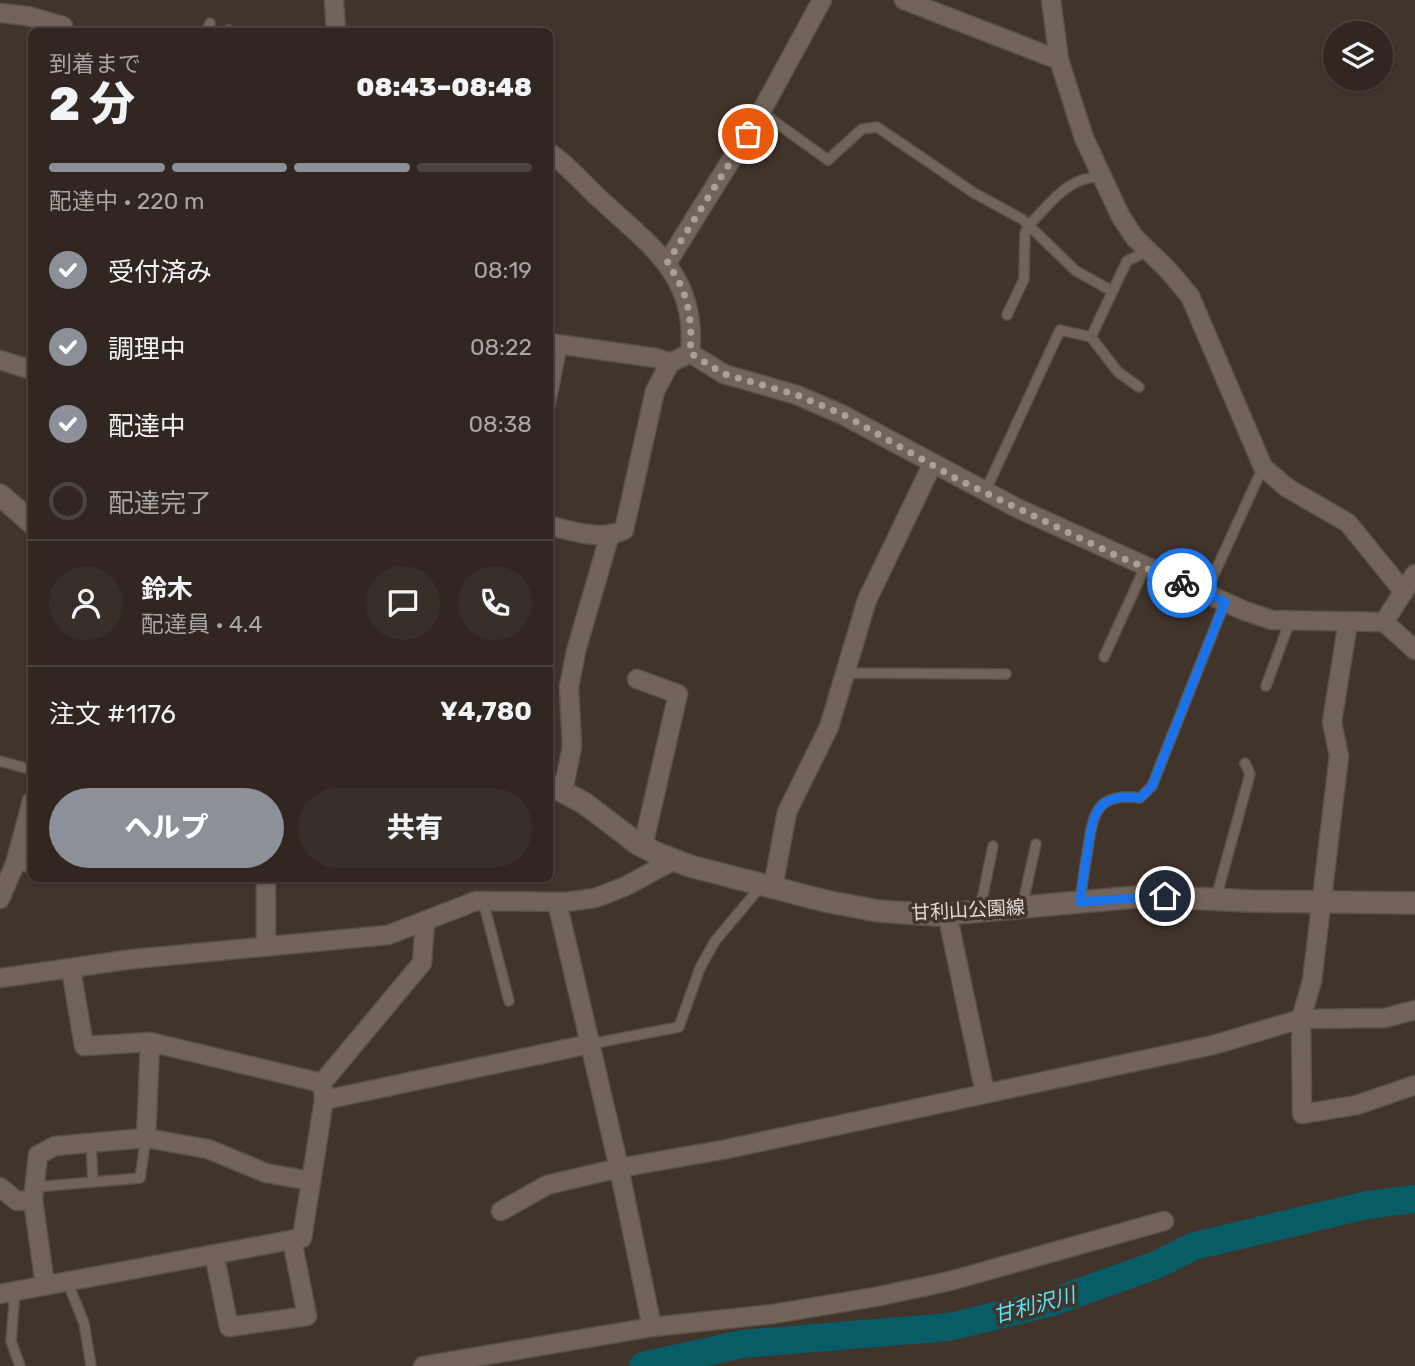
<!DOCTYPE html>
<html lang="ja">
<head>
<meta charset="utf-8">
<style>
	:root { --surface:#312720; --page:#392f29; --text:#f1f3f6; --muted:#a8a5a5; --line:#4c443e; --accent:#8c9099 }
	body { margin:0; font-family:Rubik,"Noto Sans JP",sans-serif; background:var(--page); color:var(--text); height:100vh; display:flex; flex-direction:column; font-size:26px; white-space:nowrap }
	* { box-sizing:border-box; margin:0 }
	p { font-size:23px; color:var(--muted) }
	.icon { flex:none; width:38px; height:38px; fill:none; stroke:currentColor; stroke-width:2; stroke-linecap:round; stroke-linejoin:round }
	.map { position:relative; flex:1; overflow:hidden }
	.drawer { position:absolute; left:28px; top:28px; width:525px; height:854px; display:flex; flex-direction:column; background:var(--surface); border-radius:10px; box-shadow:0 2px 5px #0004,0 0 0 2px var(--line) }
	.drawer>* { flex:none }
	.buttons { position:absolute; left:1323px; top:21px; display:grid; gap:14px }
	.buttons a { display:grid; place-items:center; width:70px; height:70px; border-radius:50%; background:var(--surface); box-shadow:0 2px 5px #0004,0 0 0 2px var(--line); font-size:35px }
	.pin { position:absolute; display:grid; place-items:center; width:60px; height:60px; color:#fff; margin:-30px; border:4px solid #fff; border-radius:50%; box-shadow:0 2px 7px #0007 }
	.courier { position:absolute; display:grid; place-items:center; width:70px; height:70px; margin:-35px; border:5px solid #1a73e8; border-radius:50%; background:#fff; color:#222; box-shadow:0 2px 9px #0007 }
	.head em { font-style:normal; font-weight:800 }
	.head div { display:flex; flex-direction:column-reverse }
	.head { display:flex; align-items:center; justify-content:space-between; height:119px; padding:0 21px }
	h1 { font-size:46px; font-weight:800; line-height:52px }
	.bar { display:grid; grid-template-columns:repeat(4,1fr); gap:10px 7px; align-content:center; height:84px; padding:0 21px }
	.bar i { height:9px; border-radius:5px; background:var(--line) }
	.bar .current { background:var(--accent) }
	.bar p { grid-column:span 4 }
	.line { display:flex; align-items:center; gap:18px; padding:0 21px; border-top:2px solid var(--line) }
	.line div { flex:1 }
	.round { display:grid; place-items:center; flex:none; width:74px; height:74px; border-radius:37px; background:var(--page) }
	ol { padding:0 21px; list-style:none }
	li { display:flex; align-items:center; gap:21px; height:77px }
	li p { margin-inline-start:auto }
	li .icon { padding:7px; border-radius:50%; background:var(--accent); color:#fff; stroke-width:4 }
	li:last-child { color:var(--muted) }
	li i { width:38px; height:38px; border:4px solid var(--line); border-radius:50% }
	.primary-button { display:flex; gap:14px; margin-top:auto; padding:14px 21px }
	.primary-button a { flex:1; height:80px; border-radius:42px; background:var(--accent); color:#fff; font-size:28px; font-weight:800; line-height:80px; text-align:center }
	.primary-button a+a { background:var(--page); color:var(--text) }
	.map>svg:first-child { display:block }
</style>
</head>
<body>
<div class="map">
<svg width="1415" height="1366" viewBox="0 0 1415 1366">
	<rect width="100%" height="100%" fill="#41342b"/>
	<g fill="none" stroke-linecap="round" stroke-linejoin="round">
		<!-- river -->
		<polyline stroke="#075c66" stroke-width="28" points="643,1366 742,1344 949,1327 1049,1303 1156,1265 1194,1246 1367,1205 1415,1199"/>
		<!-- lane casing -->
		<g stroke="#5b504a" stroke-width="12">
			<g id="lane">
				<polyline points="206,32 210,23"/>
				<polyline points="228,32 229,30"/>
				<polyline points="761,112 828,160 862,129 877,127 974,193 1022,219 1076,271 1112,291"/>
				<path d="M1007,315L1024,279L1025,233L1029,225C1051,203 1069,175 1102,177"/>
				<polyline points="1139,387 1118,372 1091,337 1127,261 1148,251"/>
				<polyline points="550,406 562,346"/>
				<polyline points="985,492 1060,330 1091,337"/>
				<polyline points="1206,592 1263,467"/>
				<polyline points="1104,657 1145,567"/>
				<polyline points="844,673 1006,674"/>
				<polyline points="1266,686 1290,621"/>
				<polyline points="0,761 32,770"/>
				<polyline points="15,864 32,868"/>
				<polyline points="1216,898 1250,774 1245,763"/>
				<polyline points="483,901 509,1001"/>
				<path d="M1080,903C1082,884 1085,866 1088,848C1093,812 1098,792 1140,798L1152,786L1225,602"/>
				<polyline points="1022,907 1036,844"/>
				<polyline points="980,909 993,846"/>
				<polyline points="590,1044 679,1027 700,968 715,941 762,885"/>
				<polyline points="91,1143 93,1182"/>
				<polyline points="35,1187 140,1178 146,1138"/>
				<polyline points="67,1281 84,1323 91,1366"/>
				<polyline points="15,1291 11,1341 20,1366"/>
			</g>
		</g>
		<!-- street casing -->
		<g stroke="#5b504a" stroke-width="21">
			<g id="street">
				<polyline points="334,0 336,32"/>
				<polyline points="904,0 1059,60"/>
				<polyline points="1051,0 1059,60 1084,138 1121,217 1135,238 1167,269 1190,296 1263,467 1286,487 1348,523 1404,592"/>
				<polyline points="0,13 28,16 63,26 61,32"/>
				<path d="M550,153C568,165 584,185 601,200C651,246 698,277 690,353"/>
				<polyline points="667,263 761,112 822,0"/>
				<polyline points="550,343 656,358 670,363"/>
				<polyline points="690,353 724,374 797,395 843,415 1017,508 1245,611 1272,620 1384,622 1415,650"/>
				<polyline points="0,360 32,370"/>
				<path d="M550,526C573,531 601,541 624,530L655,391L670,363L690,353"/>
				<polyline points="1384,622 1415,574"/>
				<polyline points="637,679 678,694 643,846"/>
				<polyline points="563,791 572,747 569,687 576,651 610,534"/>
				<polyline points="773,887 787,812 829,727 867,600 932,465"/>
				<polyline points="0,899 15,864 32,801"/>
				<polyline points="557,902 619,1168 727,1149 1213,1045 1301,1019 1312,981 1339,756 1332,722 1348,622"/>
				<polyline points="947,913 985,1093"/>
				<polyline points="425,921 422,963 322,1083 324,1100 590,1044"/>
				<polyline points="266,946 266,878"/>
				<polyline points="71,969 84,1046 150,1042 322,1083"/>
				<polyline points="0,978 133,959 388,935 476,901 566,902 595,898 626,886 674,860"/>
				<polyline points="1415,1010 1385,1018 1301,1019 1302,1114 1357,1105 1415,1085"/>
				<polyline points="150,1042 146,1138 208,1149 266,1173 311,1181"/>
				<polyline points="0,1187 17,1201 33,1200 45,1285"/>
				<polyline points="33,1200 38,1155 55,1146 146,1138"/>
				<polyline points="501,1211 547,1185 619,1168 652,1327"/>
				<polyline points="214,1254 229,1327 307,1316 292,1240"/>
				<polyline points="0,1294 302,1238 324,1100"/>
				<polyline points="423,1366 652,1327 773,1314 875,1297 950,1281 1164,1221"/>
			</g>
		</g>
		<!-- secondary casing -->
		<g stroke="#5b504a" stroke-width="24">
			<g id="secondary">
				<polyline points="0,495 32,523"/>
				<polyline points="550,785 584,803 638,844 656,853 690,866 825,901 878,911 936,915 1147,896 1250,901 1415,903"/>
			</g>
		</g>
		<!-- lane -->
		<use href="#lane" stroke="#72645b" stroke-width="9"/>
		<!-- street -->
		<use href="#street" stroke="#72645b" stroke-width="18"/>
		<!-- secondary -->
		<use href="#secondary" stroke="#72645b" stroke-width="21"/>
	</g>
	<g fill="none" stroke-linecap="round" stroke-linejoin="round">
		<!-- done -->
		<path stroke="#aaa099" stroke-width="7" stroke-dasharray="0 12.6" d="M748,134L667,263C688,290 693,320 690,353L724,374L797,395L844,415L957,479L1113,554L1182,583"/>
		<!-- route -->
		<path stroke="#1a73e8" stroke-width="9" d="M1165,896L1080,902C1082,884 1085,866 1088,848C1093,812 1098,792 1140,798L1152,786L1225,602L1182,583"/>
	</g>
	<g text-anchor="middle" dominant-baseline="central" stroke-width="7" stroke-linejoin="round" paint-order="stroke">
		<!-- street labels -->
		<g font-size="19" fill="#e2dad4" stroke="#41342b">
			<text transform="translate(968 910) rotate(-3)">甘利山公園線</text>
		</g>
		<!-- water labels -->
		<g font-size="21" font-style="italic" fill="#5ae4f7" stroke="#41342b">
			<text transform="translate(1034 1305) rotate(-15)">甘利沢川</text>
		</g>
	</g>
</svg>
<div class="buttons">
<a><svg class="icon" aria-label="layers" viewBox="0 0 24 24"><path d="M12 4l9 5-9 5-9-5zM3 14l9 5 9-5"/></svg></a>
</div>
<div class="pin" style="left:748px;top:134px;background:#ea580c"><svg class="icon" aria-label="bag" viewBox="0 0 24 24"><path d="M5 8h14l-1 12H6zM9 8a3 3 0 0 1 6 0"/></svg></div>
<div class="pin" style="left:1165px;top:896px;background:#1f2937"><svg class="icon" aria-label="home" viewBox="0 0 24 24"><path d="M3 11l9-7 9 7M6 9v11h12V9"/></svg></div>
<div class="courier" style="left:1182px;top:583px"><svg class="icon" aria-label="bike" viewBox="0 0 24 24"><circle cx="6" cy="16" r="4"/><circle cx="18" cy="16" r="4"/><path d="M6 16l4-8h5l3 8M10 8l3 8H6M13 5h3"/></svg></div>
<section class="drawer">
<div class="head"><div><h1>2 分</h1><p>到着まで</p></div><em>08:43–08:48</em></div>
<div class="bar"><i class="current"></i><i class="current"></i><i class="current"></i><i></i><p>配達中 · 220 m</p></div>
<ol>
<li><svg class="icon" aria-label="check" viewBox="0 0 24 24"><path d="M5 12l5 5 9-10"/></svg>受付済み<p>08:19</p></li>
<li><svg class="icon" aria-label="check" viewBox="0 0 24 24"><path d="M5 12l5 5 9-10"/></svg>調理中<p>08:22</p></li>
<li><svg class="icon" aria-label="check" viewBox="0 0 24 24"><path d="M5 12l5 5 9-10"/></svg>配達中<p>08:38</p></li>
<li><i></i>配達完了</li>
</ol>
<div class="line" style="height:126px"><a class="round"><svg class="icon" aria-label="person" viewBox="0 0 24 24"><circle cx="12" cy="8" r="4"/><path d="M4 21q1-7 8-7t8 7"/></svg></a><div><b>鈴木</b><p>配達員 · 4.4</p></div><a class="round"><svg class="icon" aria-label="chat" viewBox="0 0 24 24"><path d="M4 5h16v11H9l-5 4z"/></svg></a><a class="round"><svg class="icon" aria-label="phone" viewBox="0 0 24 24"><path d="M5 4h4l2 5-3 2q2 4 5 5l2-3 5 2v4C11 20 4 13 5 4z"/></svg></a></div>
<div class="line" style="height:91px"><div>注文 #1176</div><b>¥4,780</b></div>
<div class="primary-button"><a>ヘルプ</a><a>共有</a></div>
</section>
</div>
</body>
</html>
